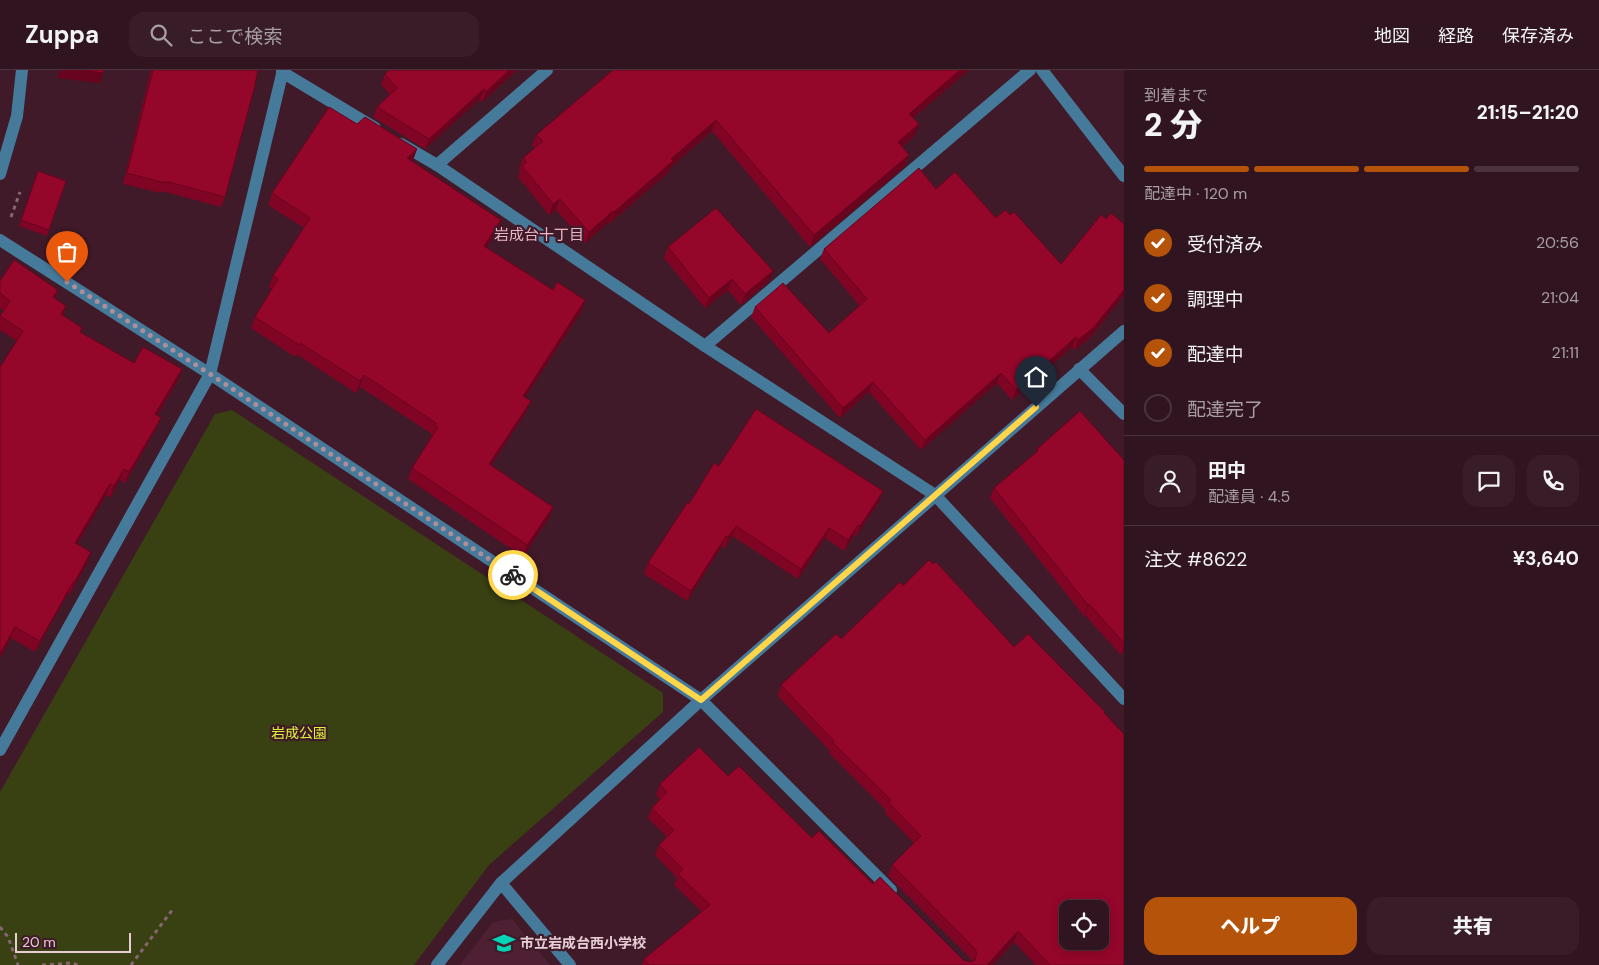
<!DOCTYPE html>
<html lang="ja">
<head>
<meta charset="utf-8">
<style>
	:root { --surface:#30141f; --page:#381d28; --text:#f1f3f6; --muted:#a89ea4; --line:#4b333d; --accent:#b45309 }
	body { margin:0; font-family:"DM Sans","Noto Sans JP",sans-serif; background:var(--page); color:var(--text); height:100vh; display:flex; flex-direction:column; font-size:19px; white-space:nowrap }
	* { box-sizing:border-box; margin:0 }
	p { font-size:16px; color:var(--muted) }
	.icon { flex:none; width:28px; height:28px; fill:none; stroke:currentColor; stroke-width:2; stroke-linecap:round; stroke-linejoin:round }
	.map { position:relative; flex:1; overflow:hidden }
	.details { display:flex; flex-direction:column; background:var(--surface); width:475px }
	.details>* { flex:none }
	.buttons { position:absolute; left:1059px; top:830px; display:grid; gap:10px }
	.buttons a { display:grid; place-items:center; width:50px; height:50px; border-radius:10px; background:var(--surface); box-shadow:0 2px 12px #0003,0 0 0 1px var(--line); font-size:25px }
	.scale { position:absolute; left:15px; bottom:12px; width:116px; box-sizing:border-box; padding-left:5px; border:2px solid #e7cdd5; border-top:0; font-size:14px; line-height:18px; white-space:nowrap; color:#e7cdd5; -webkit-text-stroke:4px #401a29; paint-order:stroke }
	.pin { position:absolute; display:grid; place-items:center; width:42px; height:42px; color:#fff; margin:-51px -21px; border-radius:50% 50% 50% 0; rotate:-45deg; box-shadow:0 0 5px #0007 }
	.pin .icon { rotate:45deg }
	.courier { position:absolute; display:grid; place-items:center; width:50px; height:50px; margin:-25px; border:4px solid #ffd54a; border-radius:50%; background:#fff; color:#222; box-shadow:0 1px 6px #0007 }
	.summary em { font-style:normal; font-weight:800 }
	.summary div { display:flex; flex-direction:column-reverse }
	.summary { display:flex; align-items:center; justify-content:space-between; height:85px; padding:0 20px }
	h1 { font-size:32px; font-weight:800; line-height:38px }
	.bar { display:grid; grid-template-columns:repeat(4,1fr); gap:8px 5px; align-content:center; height:60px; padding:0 20px }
	.bar i { height:6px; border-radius:4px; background:var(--line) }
	.bar .current { background:var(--accent) }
	.bar p { grid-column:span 4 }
	.line { display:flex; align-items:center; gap:12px; padding:0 20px; border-top:1px solid var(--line) }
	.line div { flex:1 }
	.round { display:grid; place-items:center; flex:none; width:52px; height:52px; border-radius:15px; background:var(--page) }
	ol { padding:0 20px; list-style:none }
	li { display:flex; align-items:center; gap:15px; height:55px }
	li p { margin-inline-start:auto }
	li .icon { padding:5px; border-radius:50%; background:var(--accent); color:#fff; stroke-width:4 }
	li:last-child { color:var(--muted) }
	li i { width:28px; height:28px; border:2px solid var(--line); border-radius:50% }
	.cta { display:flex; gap:10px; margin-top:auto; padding:10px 20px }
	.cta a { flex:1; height:58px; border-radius:15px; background:var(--accent); color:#fff; font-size:20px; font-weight:800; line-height:58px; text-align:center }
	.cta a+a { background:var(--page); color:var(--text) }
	header { display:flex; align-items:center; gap:30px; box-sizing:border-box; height:70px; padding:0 25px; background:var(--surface); border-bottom:1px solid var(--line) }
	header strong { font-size:24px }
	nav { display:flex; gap:28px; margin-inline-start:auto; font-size:18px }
	.search { width:350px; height:45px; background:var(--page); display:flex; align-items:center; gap:12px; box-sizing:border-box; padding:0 18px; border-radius:15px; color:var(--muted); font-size:19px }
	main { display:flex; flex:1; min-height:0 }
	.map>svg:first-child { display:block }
</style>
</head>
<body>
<header>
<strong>Zuppa</strong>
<div class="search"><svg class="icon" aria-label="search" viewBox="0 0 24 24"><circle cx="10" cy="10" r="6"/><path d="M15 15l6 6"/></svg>ここで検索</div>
<nav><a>地図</a><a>経路</a><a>保存済み</a></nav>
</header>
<main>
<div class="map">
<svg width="1124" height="895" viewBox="0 0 1124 895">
	<rect width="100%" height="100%" fill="#401a29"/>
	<!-- built -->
	<polygon fill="#4f2033" points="512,849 550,895 460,895 493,852"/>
	<!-- green -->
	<polygon fill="#394012" points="232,340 663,623 663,642 489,795 414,895 0,895 0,722 215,344"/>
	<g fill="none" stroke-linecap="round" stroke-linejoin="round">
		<!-- path -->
		<g stroke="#876672" stroke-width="3" stroke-dasharray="4 4" stroke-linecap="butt">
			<polyline points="11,147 20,122"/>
			<polyline points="0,857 8,867 18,895"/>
			<polyline points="42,895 71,893 78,895"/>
			<polyline points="131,895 173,839"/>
		</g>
		<!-- minor -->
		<g stroke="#467a9b" stroke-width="12">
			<polyline points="1042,0 1124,106"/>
			<polyline points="282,2 375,58"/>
			<polyline points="401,74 437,95 705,276 935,425 1124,629"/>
			<polyline points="437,95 547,0"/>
			<polyline points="0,104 17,46 22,0"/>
			<polyline points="0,170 210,304 701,630 891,820"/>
			<polyline points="705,276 1030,0"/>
			<polyline points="1079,299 1124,344"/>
			<polyline points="0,680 210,304 283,0"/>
			<polyline points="501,813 570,895"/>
			<polyline points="437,895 501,813 701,630 1124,261"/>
		</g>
	</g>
	<!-- wall -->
	<g fill="#800525">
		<polygon points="151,0 258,0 225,127 221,137 162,121 161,123 123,114"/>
		<polygon points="517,0 482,32 480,29 425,79 373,47 377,37 390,25 381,14 385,4"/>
		<polygon points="969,0 913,48 919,54 915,65 902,77 909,85 905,96 810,177 712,61 670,98 669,102 610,153 609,152 585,173 556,140 549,145 518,107 520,101 519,99 523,88 535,78 532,76 536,65"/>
		<polygon points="357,54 417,79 413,90 411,91 501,150 497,161 486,178 553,220 585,230 581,242 525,327 526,342 491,396 553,437 549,448 523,487 408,409 412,398 432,367 431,366 432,364 360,317 356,323 296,284 295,287 251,258 255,247 272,219 269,217 273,206 304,158 268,135 272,123"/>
		<polygon points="38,101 49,160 47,166 19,156"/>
		<polygon points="936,119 996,148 1061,194 1106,149 1124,154 1124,225 1090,268 1075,280 1072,277 1012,330 997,313 921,380 869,322 840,348 751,247 755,237 829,263 860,236 820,189 824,179"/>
		<polygon points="668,177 769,211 741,235 728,220 705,238 664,188"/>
		<polygon points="0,211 58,220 55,229 66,236 63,246 81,263 134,293 178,310 157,346 161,348 156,359 125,413 120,410 110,428 106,425 77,474 87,493 70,524 68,523 35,582 11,568 0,588 0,297 17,271 0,260 0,247 4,241 0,238"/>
		<polygon points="1037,379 1124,390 1124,582 1121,585 1085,545 1084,546 990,428 994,418 1036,383"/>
		<polygon points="719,396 879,432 856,466 854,465 844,481 825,468 798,509 732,466 725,478 722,476 687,531 644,504 648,493 689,434"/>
		<polygon points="903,516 1014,577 1105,643 1124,895 1036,895 1014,872 993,895 642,895 644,889 702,842 674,815 677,808 655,785 659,775 667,767 648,748 652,738 660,729 656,725 660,714 728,706 812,768 873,814 963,890 970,892 972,891 971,889 888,806 892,795 914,773 885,743 886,740 829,683 830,681 778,626 781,615 841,569"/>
	</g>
	<!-- shaded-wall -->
	<g fill="#68041e">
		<polygon points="60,0 81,0 103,3 100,13 57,8"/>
		<polygon points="509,0 517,0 482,32 486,22"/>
		<polygon points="960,0 969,0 905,55 909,44"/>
		<polygon points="484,19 480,29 425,79 429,69"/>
		<polygon points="716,50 712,61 670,98 669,102 610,153 614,142 671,89"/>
		<polygon points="919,54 915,65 894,83 898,72"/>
		<polygon points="417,79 413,90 402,99 407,88"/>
		<polygon points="909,85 905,96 810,177 814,165"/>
		<polygon points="560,129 556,140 549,145 553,134"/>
		<polygon points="613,141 609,152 585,173 589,162"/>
		<polygon points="501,150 497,161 480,188 484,176"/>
		<polygon points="773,201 769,211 741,235 745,224"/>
		<polygon points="732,209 728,220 705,238 709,228"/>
		<polygon points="58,220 54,231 53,227"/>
		<polygon points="1124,220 1124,225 1090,268 1075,280 1078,270"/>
		<polygon points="585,230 581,242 519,337 523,326"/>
		<polygon points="66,236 62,248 61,244"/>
		<polygon points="1076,267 1072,277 1012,330 1016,320"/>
		<polygon points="182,299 178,310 151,356 155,344"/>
		<polygon points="1001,303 997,313 921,380 925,370"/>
		<polygon points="364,305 360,317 356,323 360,311"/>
		<polygon points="873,312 869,322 840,348 843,338"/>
		<polygon points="531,331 526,342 485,405 489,394"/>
		<polygon points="161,348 156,359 125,413 129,402"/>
		<polygon points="124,399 120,410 110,428 114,416"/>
		<polygon points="110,414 106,425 71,485 75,473"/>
		<polygon points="883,421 879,432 856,466 860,456"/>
		<polygon points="553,437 549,448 523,487 527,475"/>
		<polygon points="858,455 854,465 844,481 848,470"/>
		<polygon points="736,456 732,466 725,478 728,467"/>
		<polygon points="829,458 825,468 798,509 801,499"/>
		<polygon points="726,466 722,476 687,531 691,521"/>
		<polygon points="91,482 87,493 70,524 74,513"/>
		<polygon points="73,512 68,523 35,582 40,571"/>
		<polygon points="1089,534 1085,545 1084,546 1088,535"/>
		<polygon points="15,557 11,568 0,588 0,584"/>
		<polygon points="1124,576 1124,582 1121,585"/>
		<polygon points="1018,861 1014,872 993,895 987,895"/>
	</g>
	<!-- building -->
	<g fill="#95062b" stroke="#68041e" fill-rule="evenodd">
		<polygon points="81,0 104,0 103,3"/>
		<polygon points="153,0 258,0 254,19 225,127 165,111 165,113 127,103"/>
		<polygon points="389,0 509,0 486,22 484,19 429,69 377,37 397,18 385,4"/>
		<polygon points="613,0 960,0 909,44 919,54 898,72 909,85 814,165 716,50 671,89 673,91 614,142 613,141 589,162 560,129 553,134 522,96 527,92 523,88 543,71 536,65"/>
		<polygon points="329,37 357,54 365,47 417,79 407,88 501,150 484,176 553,220 557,212 585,230 523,326 531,331 489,394 553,437 527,475 412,398 438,357 435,355 436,353 364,305 360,311 300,273 299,275 255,247 278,209 273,206 310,148 272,123"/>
		<polygon points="919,98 936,119 955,102 996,148 1005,140 1010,145 1014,142 1061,194 1101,145 1106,149 1111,143 1124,154 1124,220 1093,258 1078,270 1076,267 1016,320 1001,303 925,370 873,312 843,338 755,237 783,213 829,263 867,229 824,179"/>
		<polygon points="38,101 66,111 49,160 21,150"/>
		<polygon points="716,138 773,201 745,224 732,209 709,228 668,177"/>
		<polygon points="14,190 58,220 53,227 66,236 61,244 82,258 80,262 134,293 143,277 182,299 155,344 161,348 129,402 124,399 114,416 110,414 75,473 91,482 74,513 73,512 40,571 15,557 0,584 0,297 23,261 0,246 10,231 0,223 0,211"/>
		<polygon points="756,339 883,421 860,456 858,455 848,470 829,458 801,499 736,456 728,467 726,466 691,521 648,493 687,433 689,434 714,393 719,396"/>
		<polygon points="1080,341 1124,390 1124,573 1089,534 1088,535 994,418 1038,381 1037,379"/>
		<path d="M929,490L933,494L936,492L1014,577L1028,564L1105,642L1104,643L1124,664V895H1050L1018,861L987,895H649L644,889L710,835L678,804L683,799L659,775L674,760L652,738L667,722L660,714L699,677L728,706L739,696L812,768L819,761L873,814L880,807L963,890L970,892L975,890L977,883L975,879L892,795L921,766L889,733L891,730L833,673L834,671L781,615L836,564L841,569L900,512L903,516ZM1068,839H1100V871H1068Z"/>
	</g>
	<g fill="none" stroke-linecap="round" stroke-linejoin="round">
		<!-- done -->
		<polyline stroke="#ad8e99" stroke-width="5" stroke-dasharray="0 9" points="67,212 210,304 513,505"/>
		<!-- route -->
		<polyline stroke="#ffd54a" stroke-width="6" points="513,505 701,630 1036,337"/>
	</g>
	<!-- icons -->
	<defs>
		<g id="school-bare" transform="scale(1.725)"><path d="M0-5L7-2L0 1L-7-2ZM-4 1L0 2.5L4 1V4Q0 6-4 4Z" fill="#04d5b6" stroke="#401a29" stroke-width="2.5" paint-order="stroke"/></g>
	</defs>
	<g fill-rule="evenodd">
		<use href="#school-bare" x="504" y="873"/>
	</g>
	<g text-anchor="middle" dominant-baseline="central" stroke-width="4.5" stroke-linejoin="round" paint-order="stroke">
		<!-- park labels -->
		<g font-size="14" fill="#dbf437" stroke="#401a29">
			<text x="299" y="663">岩成公園</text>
		</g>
		<!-- poi labels -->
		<g font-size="14" font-weight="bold" fill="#e7cdd5" stroke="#401a29" text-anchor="start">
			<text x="520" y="873">市立岩成台西小学校</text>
		</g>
		<!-- neighbourhood labels -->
		<g font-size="15" fill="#e9b6c6" stroke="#401a29">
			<text x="539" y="165">岩成台十丁目</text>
		</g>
	</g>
</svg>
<div class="buttons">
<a><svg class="icon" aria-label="locate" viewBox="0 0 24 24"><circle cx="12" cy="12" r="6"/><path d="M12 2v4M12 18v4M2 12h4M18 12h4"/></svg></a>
</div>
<div class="scale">20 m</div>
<div class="pin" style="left:67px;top:212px;background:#ea580c"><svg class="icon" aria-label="bag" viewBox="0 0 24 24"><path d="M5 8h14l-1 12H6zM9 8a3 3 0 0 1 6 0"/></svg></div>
<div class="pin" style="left:1036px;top:337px;background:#1f2937"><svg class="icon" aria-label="home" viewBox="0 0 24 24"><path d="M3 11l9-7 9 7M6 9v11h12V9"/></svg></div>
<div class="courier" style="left:513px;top:505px"><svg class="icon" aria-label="bike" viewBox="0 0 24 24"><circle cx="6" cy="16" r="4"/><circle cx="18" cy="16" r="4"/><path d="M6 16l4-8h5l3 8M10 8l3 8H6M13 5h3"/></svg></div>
</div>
<section class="details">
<div class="summary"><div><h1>2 分</h1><p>到着まで</p></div><em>21:15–21:20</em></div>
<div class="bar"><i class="current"></i><i class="current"></i><i class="current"></i><i></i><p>配達中 · 120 m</p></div>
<ol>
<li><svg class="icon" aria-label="check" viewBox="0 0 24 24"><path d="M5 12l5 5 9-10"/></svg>受付済み<p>20:56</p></li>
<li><svg class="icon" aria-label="check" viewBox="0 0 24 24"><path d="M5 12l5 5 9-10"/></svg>調理中<p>21:04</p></li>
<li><svg class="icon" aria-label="check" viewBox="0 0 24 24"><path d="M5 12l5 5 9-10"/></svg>配達中<p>21:11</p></li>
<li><i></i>配達完了</li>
</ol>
<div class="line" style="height:90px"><a class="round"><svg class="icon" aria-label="person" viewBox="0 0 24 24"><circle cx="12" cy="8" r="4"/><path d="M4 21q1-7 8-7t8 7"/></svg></a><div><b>田中</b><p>配達員 · 4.5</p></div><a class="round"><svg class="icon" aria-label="chat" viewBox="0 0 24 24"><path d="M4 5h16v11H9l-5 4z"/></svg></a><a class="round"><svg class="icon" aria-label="phone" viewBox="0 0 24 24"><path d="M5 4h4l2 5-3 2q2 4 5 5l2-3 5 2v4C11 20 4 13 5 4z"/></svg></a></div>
<div class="line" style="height:65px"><div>注文 #8622</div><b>¥3,640</b></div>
<div class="cta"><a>ヘルプ</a><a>共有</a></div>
</section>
</main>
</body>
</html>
